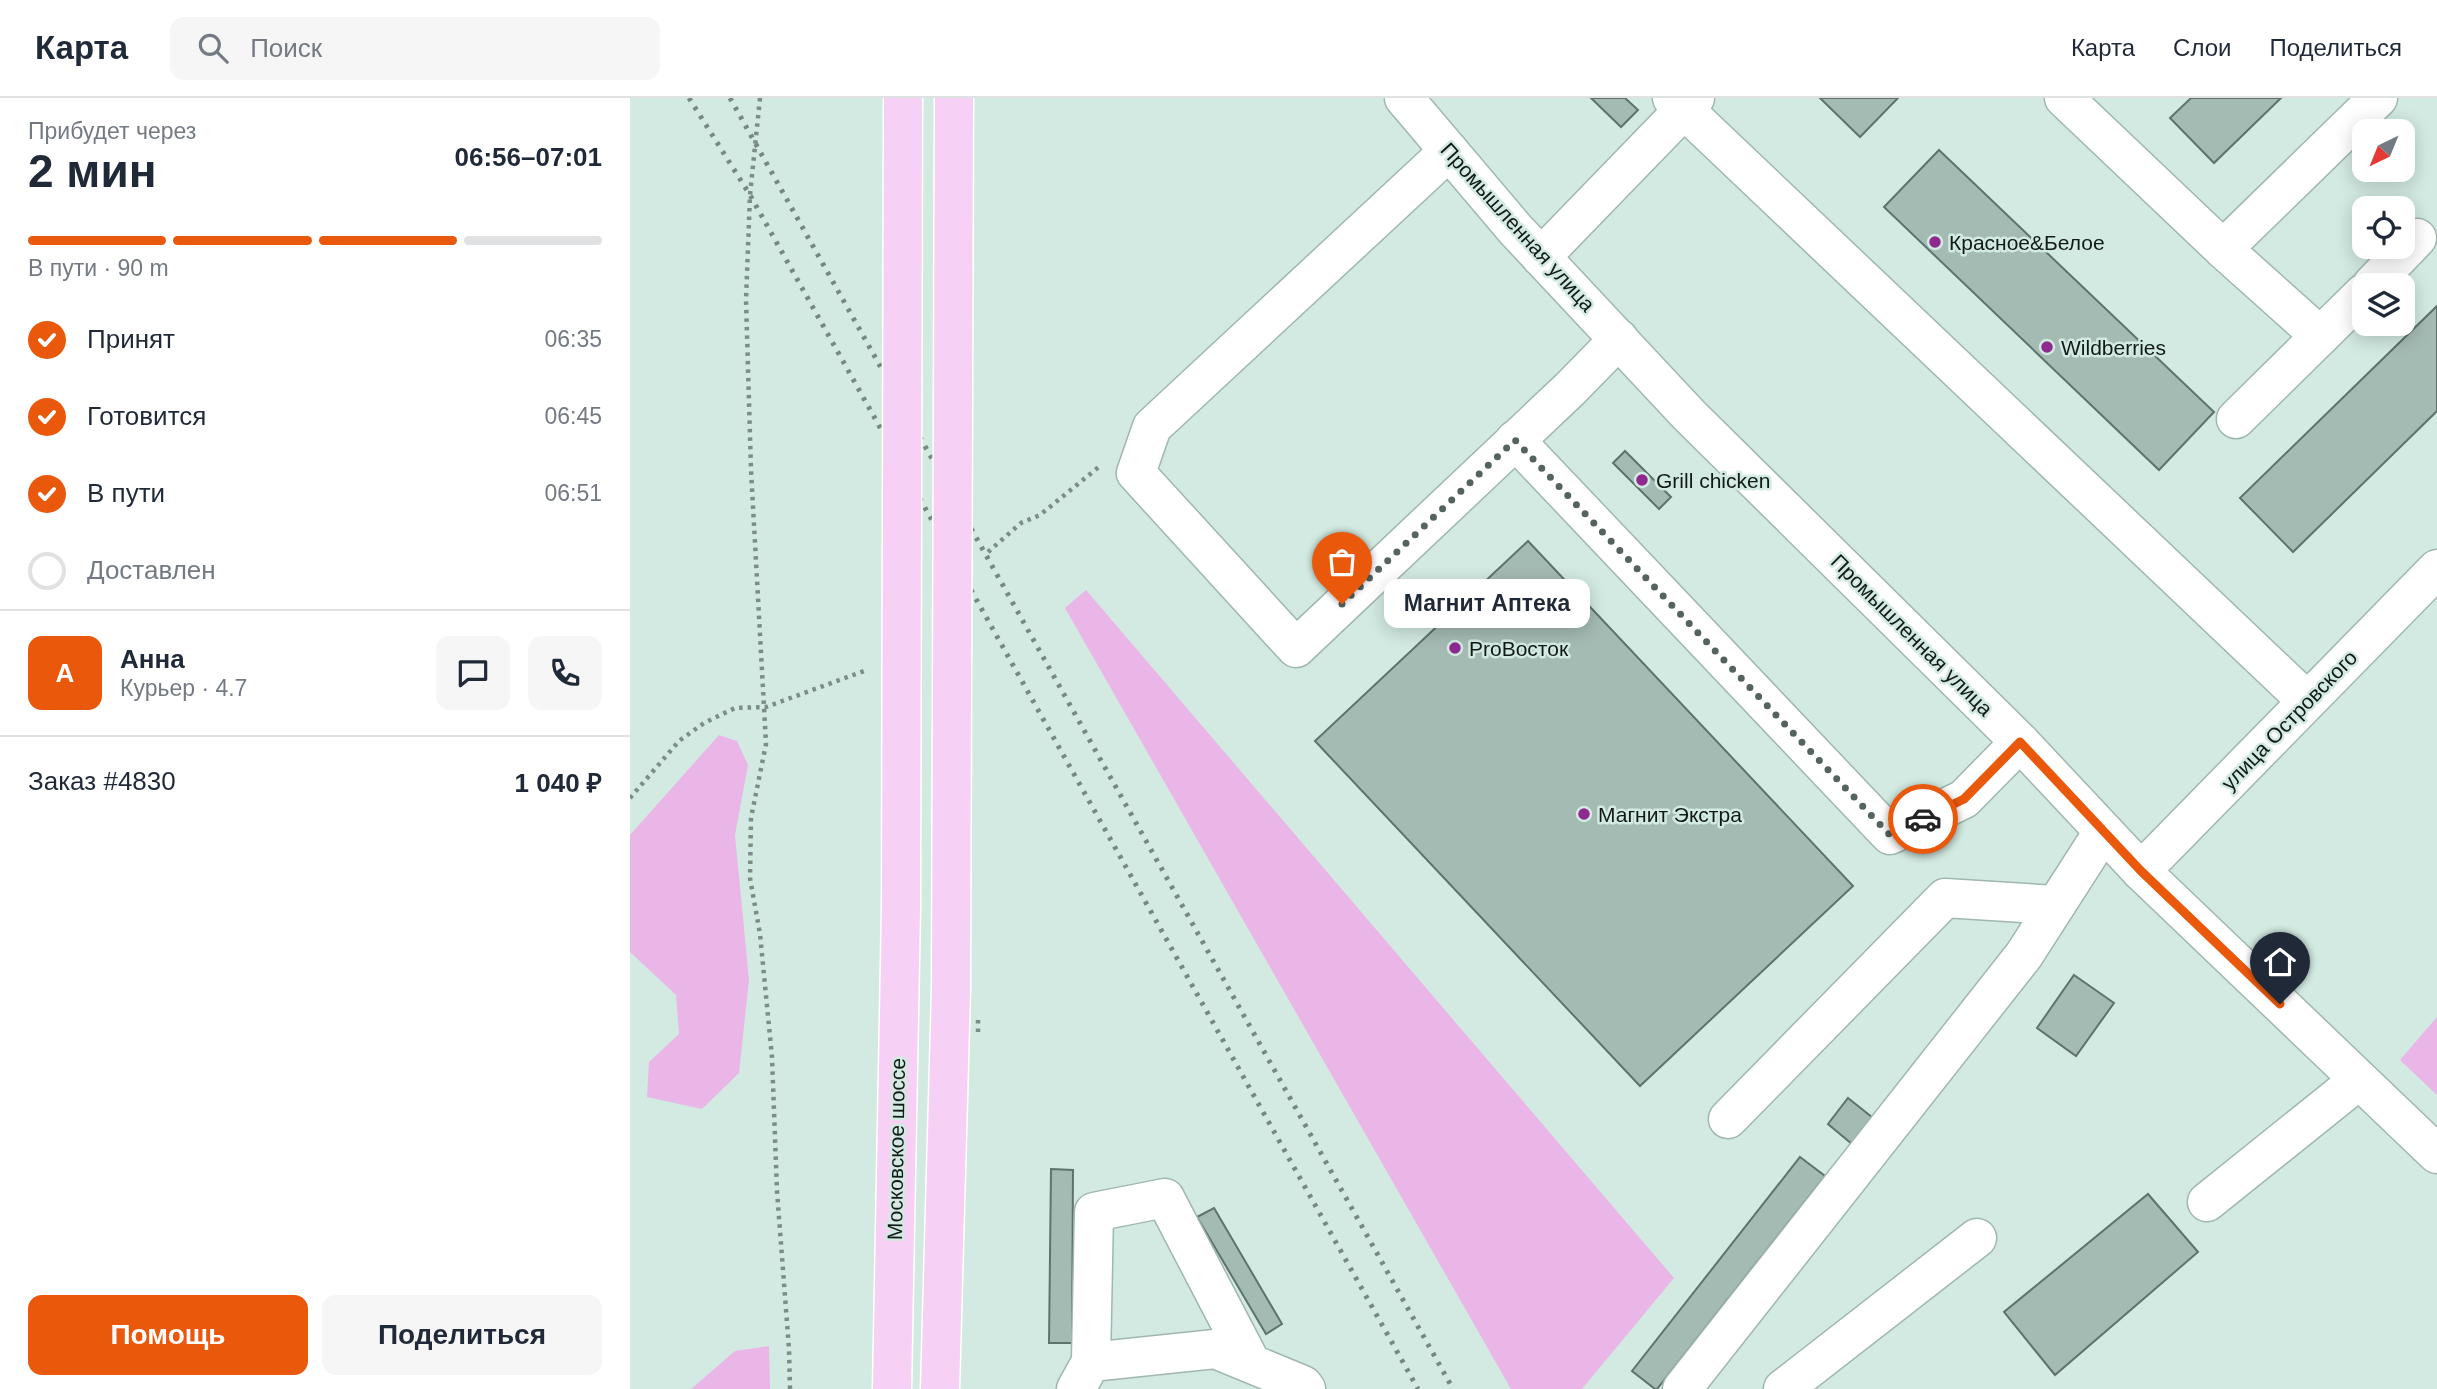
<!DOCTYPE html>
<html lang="ru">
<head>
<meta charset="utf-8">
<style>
	:root { --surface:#fff; --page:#f6f6f7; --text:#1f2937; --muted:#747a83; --line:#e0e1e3; --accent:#ea580c }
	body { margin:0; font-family:Helvetica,sans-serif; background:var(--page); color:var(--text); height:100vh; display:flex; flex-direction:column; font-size:26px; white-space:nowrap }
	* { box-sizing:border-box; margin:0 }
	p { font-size:23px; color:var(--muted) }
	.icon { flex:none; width:38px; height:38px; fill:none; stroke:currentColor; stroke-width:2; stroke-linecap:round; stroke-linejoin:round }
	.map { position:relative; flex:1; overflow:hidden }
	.side { display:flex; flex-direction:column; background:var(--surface); width:630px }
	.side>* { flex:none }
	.needle { width:46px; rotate:223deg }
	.buttons { position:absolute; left:1722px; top:21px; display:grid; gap:14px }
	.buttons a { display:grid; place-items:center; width:63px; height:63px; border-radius:14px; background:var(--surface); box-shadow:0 4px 18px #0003; font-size:35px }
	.pin { position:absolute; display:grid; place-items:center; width:60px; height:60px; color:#fff; margin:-72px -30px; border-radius:50% 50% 50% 0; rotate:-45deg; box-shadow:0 0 7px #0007 }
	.pin .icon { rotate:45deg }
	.courier { position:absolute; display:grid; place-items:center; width:70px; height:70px; margin:-35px; border:5px solid #ea580c; border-radius:50%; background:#fff; color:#222; box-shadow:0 2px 9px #0007 }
	.bubble { position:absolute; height:49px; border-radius:14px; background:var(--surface); box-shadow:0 4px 18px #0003; font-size:23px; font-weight:700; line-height:49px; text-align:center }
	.overview em { font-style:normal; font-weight:700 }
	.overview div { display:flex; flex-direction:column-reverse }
	.overview { display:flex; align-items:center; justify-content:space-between; height:119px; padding:0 28px }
	h1 { font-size:46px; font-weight:700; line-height:52px }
	.bar { display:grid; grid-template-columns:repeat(4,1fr); gap:10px 7px; align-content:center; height:84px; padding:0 28px }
	.bar i { height:9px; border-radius:5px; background:var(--line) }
	.bar .selected { background:var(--accent) }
	.bar p { grid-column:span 4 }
	.line { display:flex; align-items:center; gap:18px; padding:0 28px; border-top:2px solid var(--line) }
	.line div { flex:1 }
	.round { display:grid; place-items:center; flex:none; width:74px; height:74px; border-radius:14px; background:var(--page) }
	ol { padding:0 28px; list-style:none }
	li { display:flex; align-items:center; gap:21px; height:77px }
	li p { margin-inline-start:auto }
	li .icon { padding:7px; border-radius:50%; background:var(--accent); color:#fff; stroke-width:4 }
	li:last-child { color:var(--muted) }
	li i { width:38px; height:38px; border:4px solid var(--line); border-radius:50% }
	.action { display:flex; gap:14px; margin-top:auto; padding:14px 28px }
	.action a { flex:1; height:80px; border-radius:14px; background:var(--accent); color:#fff; font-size:28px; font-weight:700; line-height:80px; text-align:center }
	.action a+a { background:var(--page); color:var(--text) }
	header { display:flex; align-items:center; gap:42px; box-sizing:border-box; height:98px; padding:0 35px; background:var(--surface); border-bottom:2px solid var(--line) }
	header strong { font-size:33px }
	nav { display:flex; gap:38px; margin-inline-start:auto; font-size:24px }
	.search { width:490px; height:63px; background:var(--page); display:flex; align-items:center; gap:18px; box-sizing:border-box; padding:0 24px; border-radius:14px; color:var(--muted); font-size:26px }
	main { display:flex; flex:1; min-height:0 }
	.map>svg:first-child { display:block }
</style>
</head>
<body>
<header>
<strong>Карта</strong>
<div class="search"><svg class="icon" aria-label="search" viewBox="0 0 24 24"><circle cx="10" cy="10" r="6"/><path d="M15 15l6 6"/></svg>Поиск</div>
<nav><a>Карта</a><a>Слои</a><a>Поделиться</a></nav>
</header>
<main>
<section class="side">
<div class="overview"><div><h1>2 мин</h1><p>Прибудет через</p></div><em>06:56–07:01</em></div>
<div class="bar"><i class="selected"></i><i class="selected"></i><i class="selected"></i><i></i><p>В пути · 90 m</p></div>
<ol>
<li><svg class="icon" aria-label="check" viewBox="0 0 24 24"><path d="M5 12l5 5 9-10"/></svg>Принят<p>06:35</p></li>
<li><svg class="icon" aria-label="check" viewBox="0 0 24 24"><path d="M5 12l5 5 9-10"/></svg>Готовится<p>06:45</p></li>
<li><svg class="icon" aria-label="check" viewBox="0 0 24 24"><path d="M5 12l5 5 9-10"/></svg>В пути<p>06:51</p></li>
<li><i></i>Доставлен</li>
</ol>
<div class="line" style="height:126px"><b class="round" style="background:var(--accent);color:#fff">А</b><div><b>Анна</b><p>Курьер · 4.7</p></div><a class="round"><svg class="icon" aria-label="chat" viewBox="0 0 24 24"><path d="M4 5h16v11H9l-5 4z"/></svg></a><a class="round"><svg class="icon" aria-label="phone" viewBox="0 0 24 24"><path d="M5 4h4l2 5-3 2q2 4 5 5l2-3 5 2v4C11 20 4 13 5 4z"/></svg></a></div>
<div class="line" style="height:91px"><div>Заказ #4830</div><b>1 040 ₽</b></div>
<div class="action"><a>Помощь</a><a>Поделиться</a></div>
</section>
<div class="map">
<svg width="1807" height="1291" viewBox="0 0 1807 1291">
	<rect width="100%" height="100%" fill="#d2eae1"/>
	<!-- green -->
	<g fill="#eab6e8">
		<polygon points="456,492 1044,1180 952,1291 881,1291 435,510"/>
		<polygon points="89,637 107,643 118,667 105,737 119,882 109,975 72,1011 17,999 19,964 49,936 46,897 0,854 0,737"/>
		<polygon points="1807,919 1807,997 1770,962"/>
		<polygon points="139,1248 140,1291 61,1291 105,1253"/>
	</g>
	<!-- building -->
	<g fill="#a4bbb3" stroke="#5e736b" stroke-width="2">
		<polygon points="961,0 995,0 1008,12 991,29"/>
		<polygon points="1190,0 1268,0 1230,39"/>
		<polygon points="1561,0 1651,0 1584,65 1540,20"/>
		<polygon points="1309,52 1584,314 1529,372 1254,109"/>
		<polygon points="1807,208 1807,313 1663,454 1610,400"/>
		<polygon points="995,353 1041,399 1029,411 983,365"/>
		<polygon points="898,443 1223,788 1010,988 685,643"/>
		<polygon points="1444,877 1484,905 1446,958 1407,930"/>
		<polygon points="1218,1000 1243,1020 1222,1046 1198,1026"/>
		<polygon points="1170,1059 1195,1078 1027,1291 1025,1291 1002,1273"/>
		<polygon points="421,1071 443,1072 442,1245 419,1245"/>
		<polygon points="1518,1096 1568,1154 1425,1277 1374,1214"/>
		<polygon points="584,1110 652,1226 636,1236 567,1119"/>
	</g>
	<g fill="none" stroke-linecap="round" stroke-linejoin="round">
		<!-- minor casing -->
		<g stroke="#a0b7ae" stroke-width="41">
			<g id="minor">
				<polyline points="774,0 885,131 1059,317 1390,644 1511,773 1807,1056"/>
				<polyline points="1042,0 1677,603"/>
				<polyline points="1434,0 1593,151 1690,238"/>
				<polyline points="819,53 522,329 506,375 666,550 940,291 989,241"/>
				<polyline points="1593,151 1748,0"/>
				<polyline points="911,159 1065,0"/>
				<polyline points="1742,187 1787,140"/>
				<polyline points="1606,321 1734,195"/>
				<polyline points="885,342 1260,737 1334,701 1390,644"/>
				<polyline points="1511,773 1807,471"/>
				<polyline points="1098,1021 1315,800 1426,807"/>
				<polyline points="1577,1104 1729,982"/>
				<polyline points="461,1264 464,1114 535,1100 621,1265"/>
				<polyline points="446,1291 461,1264 585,1251 673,1287 676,1291"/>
				<polyline points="1052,1291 1394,857 1473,734"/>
				<polyline points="1153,1291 1347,1140"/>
			</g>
		</g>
		<!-- major casing -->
		<g stroke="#fff" stroke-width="41">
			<g id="major">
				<polyline points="262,1291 271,810"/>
				<polyline points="310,1291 321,892"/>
			</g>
		</g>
		<!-- path -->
		<g stroke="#7c8d87" stroke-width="4.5" stroke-dasharray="3.5 5" stroke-linecap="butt">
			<polyline points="130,0 120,97 116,202 121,372 136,646 121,720 120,780 130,836 142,959 147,1093 159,1251 160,1291"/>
			<polyline points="358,454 391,425 410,417 470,368"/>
			<polyline points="0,700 49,643 74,625 105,610 136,609 234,573"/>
		</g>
		<!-- minor -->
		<use href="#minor" stroke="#fff" stroke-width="38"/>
		<!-- major -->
		<use href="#major" stroke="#f7d1f5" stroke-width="38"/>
		<!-- rail -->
		<g stroke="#778781" stroke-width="5" stroke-dasharray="3.5 7" stroke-linecap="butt">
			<polyline points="59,0 120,97 788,1291"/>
			<polyline points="100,0 823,1291"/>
		</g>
		<!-- major-bridge casing -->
		<g stroke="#fff" stroke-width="41" stroke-linecap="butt">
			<g id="major-bridge">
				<polyline points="271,810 273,0"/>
				<polyline points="321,892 324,0"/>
			</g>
		</g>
		<!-- path-bridge -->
		<polyline stroke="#7c8d87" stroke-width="4.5" stroke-dasharray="3.5 5" stroke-linecap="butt" points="348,934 348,917"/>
		<!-- major-bridge -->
		<use href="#major-bridge" stroke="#f7d1f5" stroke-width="38"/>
	</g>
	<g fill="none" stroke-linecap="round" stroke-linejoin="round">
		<!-- done -->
		<polyline stroke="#55635e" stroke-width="7" stroke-dasharray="0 12.6" points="712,506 885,342 1260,737 1293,721"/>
		<!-- route -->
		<polyline stroke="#ea580c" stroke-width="9" points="1293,721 1334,701 1390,644 1511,773 1650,906"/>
	</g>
	<!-- markers -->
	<g fill="#8e298f" stroke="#d2eae1" stroke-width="2.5">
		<circle cx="1305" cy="144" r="7"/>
		<circle cx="1417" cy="249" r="7"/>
		<circle cx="1012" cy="382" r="7"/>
		<circle cx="825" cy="550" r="7"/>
		<circle cx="954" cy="716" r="7"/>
	</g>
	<g text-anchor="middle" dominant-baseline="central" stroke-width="5" stroke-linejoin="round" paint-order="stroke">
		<!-- street labels -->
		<g font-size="21" fill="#121a17" stroke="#d2eae1">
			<text transform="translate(888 129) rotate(48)">Промышленная улица</text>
			<text transform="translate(1282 537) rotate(45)">Промышленная улица</text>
			<text transform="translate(1659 622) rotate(-46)">улица Островского</text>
			<text transform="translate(266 1051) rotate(-89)">Московское шоссе</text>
		</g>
		<!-- poi labels -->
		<g font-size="21" fill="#121a17" stroke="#d2eae1" text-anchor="start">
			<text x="1319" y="144">Красное&amp;Белое</text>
			<text x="1431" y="249">Wildberries</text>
			<text x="1026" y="382">Grill chicken</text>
			<text x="839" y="550">ProВосток</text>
			<text x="968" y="716">Магнит Экстра</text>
		</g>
	</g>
</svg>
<div class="buttons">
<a><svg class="needle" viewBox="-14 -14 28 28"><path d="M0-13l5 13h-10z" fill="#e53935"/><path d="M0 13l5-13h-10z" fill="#747a83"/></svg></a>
<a><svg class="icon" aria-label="locate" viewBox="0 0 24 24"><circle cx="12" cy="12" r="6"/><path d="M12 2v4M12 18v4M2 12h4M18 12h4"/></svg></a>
<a><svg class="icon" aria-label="layers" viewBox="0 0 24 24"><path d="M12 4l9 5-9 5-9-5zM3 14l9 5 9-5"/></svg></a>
</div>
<div class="pin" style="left:712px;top:506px;background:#ea580c"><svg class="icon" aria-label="bag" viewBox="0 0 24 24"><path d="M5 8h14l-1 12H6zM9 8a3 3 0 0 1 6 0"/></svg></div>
<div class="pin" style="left:1650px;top:906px;background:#1f2937"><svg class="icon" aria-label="home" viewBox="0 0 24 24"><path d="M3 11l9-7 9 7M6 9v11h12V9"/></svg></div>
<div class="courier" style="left:1293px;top:721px"><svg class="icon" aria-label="car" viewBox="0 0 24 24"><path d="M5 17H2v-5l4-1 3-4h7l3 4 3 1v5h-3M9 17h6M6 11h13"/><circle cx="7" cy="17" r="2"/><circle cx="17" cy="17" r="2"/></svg></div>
<div class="bubble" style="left:754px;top:481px;width:206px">Магнит Аптека</div>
</div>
</main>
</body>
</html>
